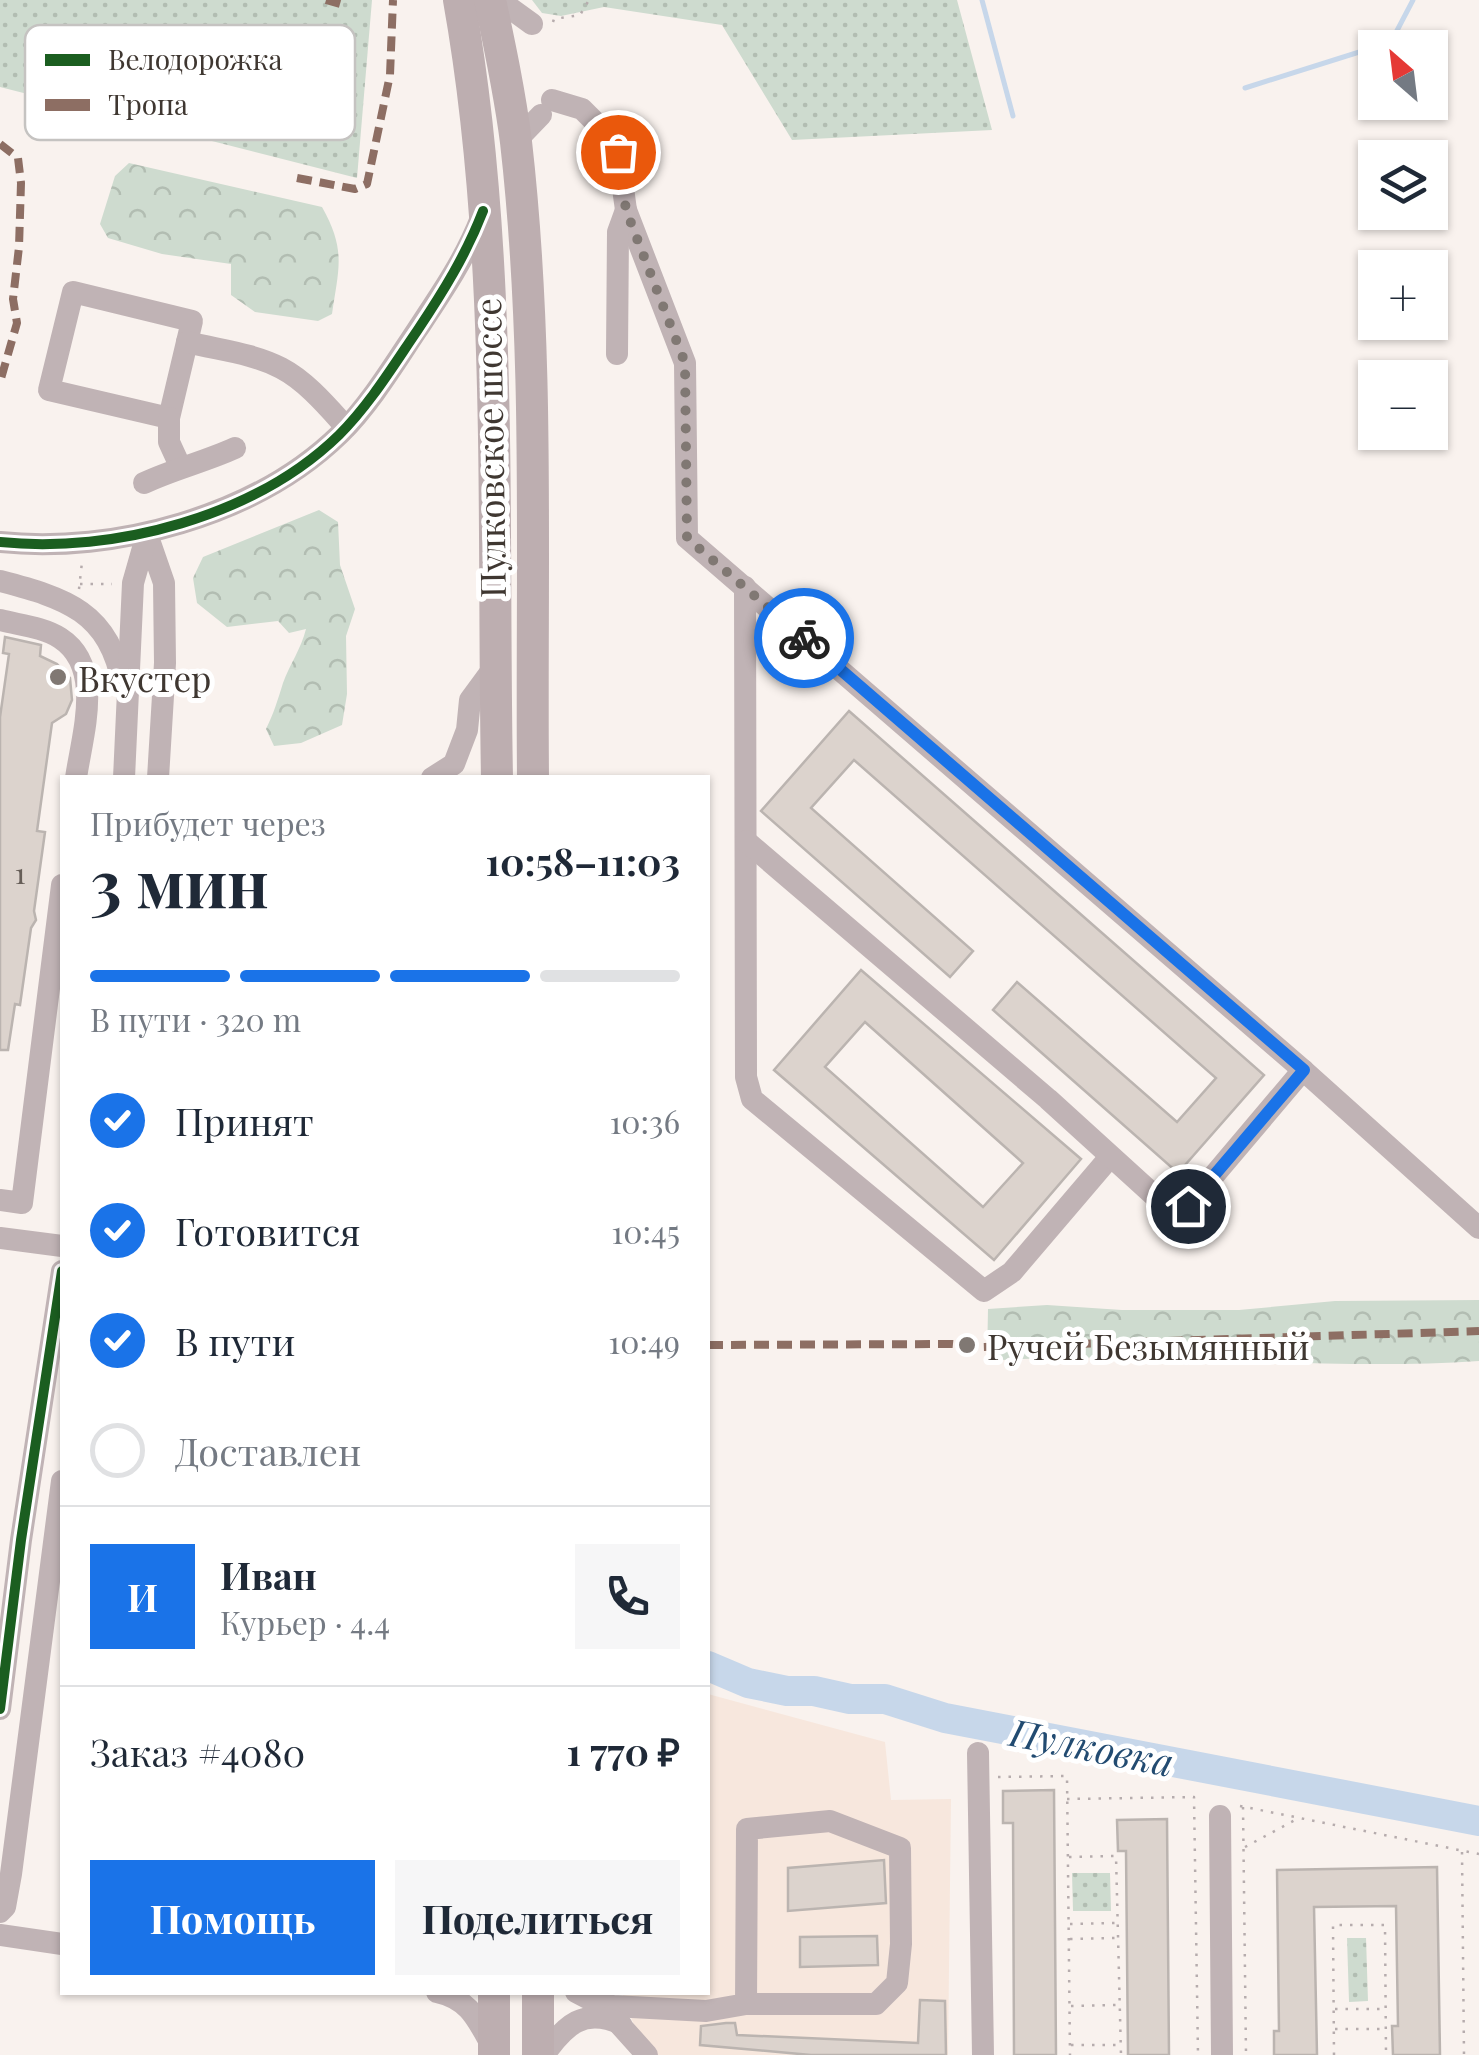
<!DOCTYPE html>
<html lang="ru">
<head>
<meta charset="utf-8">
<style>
	:root { --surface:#fff; --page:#f6f6f7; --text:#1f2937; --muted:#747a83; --line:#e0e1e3; --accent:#1a73e8 }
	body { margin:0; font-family:"Playfair Display",serif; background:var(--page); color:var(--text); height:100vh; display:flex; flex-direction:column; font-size:38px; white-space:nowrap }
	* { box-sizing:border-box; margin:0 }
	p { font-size:32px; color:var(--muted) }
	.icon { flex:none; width:55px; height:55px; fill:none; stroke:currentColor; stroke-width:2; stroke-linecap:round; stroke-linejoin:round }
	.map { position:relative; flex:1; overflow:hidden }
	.panel { position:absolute; left:60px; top:775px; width:650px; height:1220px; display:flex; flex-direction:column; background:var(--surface); border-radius:0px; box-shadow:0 2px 8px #0004 }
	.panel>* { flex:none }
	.needle { width:65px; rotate:332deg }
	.controls { position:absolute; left:1358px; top:30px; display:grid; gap:20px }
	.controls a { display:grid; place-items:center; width:90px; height:90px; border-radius:0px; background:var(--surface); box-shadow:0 2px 8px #0004; font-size:50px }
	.pin { position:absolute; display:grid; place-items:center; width:85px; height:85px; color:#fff; margin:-42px; border:5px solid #fff; border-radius:50%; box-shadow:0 2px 10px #0007 }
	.courier { position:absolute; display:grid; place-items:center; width:100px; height:100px; margin:-50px; border:8px solid #1a73e8; border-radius:50%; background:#fff; color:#222; box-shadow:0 2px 12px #0007 }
	.summary em { font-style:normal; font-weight:700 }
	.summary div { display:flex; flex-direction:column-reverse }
	.summary { display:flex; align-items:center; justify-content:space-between; height:170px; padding:0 30px }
	h1 { font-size:65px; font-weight:700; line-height:75px }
	.bar { display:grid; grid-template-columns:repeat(4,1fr); gap:15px 10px; align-content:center; height:120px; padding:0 30px }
	.bar i { height:12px; border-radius:8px; background:var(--line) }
	.bar .selected { background:var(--accent) }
	.bar p { grid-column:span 4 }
	.line { display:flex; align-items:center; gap:25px; padding:0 30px; border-top:2px solid var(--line) }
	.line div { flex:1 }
	.round { display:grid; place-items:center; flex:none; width:105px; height:105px; border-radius:0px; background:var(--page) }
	ol { padding:0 30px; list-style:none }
	li { display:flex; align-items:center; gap:30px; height:110px }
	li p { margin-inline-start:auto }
	li .icon { padding:10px; border-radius:50%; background:var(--accent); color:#fff; stroke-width:4 }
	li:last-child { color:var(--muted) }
	li i { width:55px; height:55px; border:5px solid var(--line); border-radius:50% }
	.action { display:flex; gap:20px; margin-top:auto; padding:20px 30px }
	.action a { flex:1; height:115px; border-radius:0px; background:var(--accent); color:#fff; font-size:40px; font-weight:700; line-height:115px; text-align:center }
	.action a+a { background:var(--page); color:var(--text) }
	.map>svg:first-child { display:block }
</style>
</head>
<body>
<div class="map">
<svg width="1479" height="2055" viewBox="0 0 1479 2055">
	<defs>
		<pattern id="forest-crowns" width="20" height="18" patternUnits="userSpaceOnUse" patternTransform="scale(2.5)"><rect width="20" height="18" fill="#cedbcf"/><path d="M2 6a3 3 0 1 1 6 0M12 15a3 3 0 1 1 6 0" fill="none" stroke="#b2bdb2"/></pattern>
		<pattern id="park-dots" width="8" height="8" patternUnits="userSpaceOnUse" patternTransform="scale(2.5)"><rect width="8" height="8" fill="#cedbcf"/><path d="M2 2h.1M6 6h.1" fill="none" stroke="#b2bdb2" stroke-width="1.8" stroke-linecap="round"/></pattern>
	</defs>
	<rect width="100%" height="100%" fill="#f9f2ee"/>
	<!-- built -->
	<polygon fill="#f7e7dd" points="708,1694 885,1742 891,1800 951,1799 948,2055 645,2055 622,1993 708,1992"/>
	<!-- forest -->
	<g fill="url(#forest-crowns)">
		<path d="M129,163L322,207C346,250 339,267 332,314L318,321L255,312L231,295V264L162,254L108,238L100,224L115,176Z"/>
		<path d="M319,510L338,522L340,565L355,609L346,636L347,694L342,725L301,743L274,746L266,729C274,713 278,699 283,683C290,664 301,649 306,629L289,633L278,621L227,627L197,603L193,578L203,557Z"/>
		<path d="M1479,1300V1361C1315,1372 1151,1349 987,1361L988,1309L1047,1305L1122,1310H1239L1335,1301Z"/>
	</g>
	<!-- park -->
	<g fill="url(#park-dots)">
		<polygon points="0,0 372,0 357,178 0,87"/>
		<polygon points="532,0 957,0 992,130 792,140 722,25 604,7 561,16 542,13"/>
		<polygon points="1072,1873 1110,1873 1111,1911 1073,1911"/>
		<polygon points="1347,1938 1366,1938 1368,2001 1349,2002"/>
	</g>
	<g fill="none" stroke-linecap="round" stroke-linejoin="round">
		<!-- stream -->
		<g stroke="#c7d7ea" stroke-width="5">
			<polyline points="982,0 1013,116"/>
			<polyline points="1245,88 1391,42 1413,0"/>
		</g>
		<!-- river -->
		<polyline stroke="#c7d7ea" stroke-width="30" points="708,1666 748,1683 787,1691 814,1691 850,1699 885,1699 945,1718 1479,1821"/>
	</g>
	<!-- building -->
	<g fill="#dcd3cd" stroke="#bbb4b0" stroke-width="2.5" fill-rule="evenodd">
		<polygon points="5,637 41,645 40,656 57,664 70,678 72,700 66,714 52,723 37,831 45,832 34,911 36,920 31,928 20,1005 15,1004 8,1050 0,1050 0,717 9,654 3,653"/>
		<polygon points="849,711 1264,1075 1178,1173 993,1010 1017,982 1177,1122 1216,1078 854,760 811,808 973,951 950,977 761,811"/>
		<path d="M861,970L1081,1159L994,1260L774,1070ZM865,1022L1023,1163L983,1207L825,1067Z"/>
		<polygon points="1054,1790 1056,2055 1014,2055 1013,1823 1003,1823 1003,1791"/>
		<polygon points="1167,1819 1169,2055 1128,2055 1126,1851 1118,1851 1117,1820"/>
		<polygon points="884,1860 886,1903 788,1911 788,1868"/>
		<polygon points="1437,1867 1440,2055 1393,2055 1392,2026 1398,2026 1396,1906 1314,1907 1317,2055 1274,2055 1274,2031 1279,2031 1277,1870"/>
		<polygon points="877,1936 878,1965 800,1967 800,1937"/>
		<polygon points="920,2000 945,2001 946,2055 811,2055 700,2045 701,2026 726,2023 735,2023 737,2035 918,2043"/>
	</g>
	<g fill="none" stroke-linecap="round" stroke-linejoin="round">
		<!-- path -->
		<g stroke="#b6acad" stroke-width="2.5" stroke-dasharray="2.5 8" stroke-linecap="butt">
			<polyline points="553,22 554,19 580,15 589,0"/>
			<polyline points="80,584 112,584"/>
			<polyline points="79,589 82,562"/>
			<polyline points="998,1777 1067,1776 1070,2055"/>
			<polyline points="1067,1799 1194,1797 1198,2055"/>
			<polyline points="1240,1806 1479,1854"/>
			<polyline points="1243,1807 1246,2055"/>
			<polyline points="1245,1847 1295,1820"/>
			<polyline points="1462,1852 1464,2055"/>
			<polyline points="1069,1857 1116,1856 1121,2055"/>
			<polyline points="1070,1924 1117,1923"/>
			<polyline points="1070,1939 1117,1938"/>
			<polyline points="1071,2006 1118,2005"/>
			<polyline points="1335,2009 1385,2009"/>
			<polyline points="1335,2029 1386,2029"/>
			<polyline points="1071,2045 1118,2045"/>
			<polyline points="1334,2055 1333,1925 1385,1925 1386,2055"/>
		</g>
		<!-- minor -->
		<g stroke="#c0b3b5" stroke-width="22">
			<polyline points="499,0 532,24"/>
			<polyline points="552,100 582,109 604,131 618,152 626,210 685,363 687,538 1303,1070 1479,1228"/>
			<polyline points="516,141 541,115"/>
			<polygon points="73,292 192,321 169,418 49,390"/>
			<path d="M187,342C218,350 252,353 281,368C306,381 327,406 346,427"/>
			<polyline points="617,354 618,232 626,210"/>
			<polyline points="169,418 169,442 180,466"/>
			<path d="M144,483C174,469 204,462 235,448"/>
			<polyline points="147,534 164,583 165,663 158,778"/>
			<path d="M0,542C114,554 256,516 340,434C370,404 393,366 417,330C441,294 465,259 481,218"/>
			<path d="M0,581C65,598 110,611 123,687"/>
			<polyline points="745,587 746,1077 752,1099 984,1291 1012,1272 1110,1157"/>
			<path d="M0,620C19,625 43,627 60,638C105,667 82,735 76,778"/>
			<polyline points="124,778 133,583 147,534"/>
			<polyline points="432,778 454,764 467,730 470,700 495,666"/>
			<polyline points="746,841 1048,1099 1169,1209 1188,1206 1303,1070"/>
			<polyline points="0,1200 22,1203 62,885"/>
			<polyline points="0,1238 62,1246"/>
			<polyline points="0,1709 21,1540 62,1271"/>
			<polyline points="978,1753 983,2055"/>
			<polyline points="1220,1816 1222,2055"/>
			<polyline points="0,1912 5,1907 11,1874 62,1481"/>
			<polyline points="0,1935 62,1944"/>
			<path d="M437,1992C469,1999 477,2019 492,2046"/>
			<polyline points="576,1992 599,2004 613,2006 706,2011 746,2004 876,2004 897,1983 901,1944 900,1848 830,1821 747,1829 746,2004"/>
			<polyline points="612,2016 647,2055"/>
			<path d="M544,2055C565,2025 584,2007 621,2024"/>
		</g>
		<!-- highway -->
		<g stroke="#bdaeb0" stroke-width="32">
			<path d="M459,0C504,252 492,522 497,778"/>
			<path d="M490,0C500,47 510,94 516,142C540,352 531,566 533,778"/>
			<polyline points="494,2055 494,1992"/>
			<polyline points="538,2055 538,1992"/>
		</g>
		<!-- quiet -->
		<g stroke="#8d6e63" stroke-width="8" stroke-dasharray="15 8" stroke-linecap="butt">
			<polyline points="326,0 340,4"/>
			<polyline points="0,144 18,158 21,183 19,247 13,299 17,323 0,382"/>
			<polyline points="297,178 355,189 367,184 390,75 393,0"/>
			<polyline points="708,1345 952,1344 983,1347 1479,1331"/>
		</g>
		<!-- cycleway casing -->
		<g stroke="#fff" stroke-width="16">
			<g id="cycleway">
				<path d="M0,542C114,554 256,516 339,435C370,404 393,366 417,331C443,292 466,255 483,211"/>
				<polyline points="0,1709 21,1540 62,1271"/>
			</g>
		</g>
		<!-- cycleway -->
		<use href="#cycleway" stroke="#1b5e20" stroke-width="10"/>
	</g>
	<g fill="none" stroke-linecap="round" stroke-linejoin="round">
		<!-- done -->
		<polyline stroke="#807873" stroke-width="10" stroke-dasharray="0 18" points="618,152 626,210 685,363 687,538 804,638"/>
		<!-- route -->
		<polyline stroke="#1a73e8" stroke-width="12" points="804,638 1304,1070 1188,1206"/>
	</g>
	<!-- markers -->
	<g fill="#807873" stroke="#fff" stroke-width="4">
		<circle cx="58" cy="677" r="10"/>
		<circle cx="967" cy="1345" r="10"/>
	</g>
	<g text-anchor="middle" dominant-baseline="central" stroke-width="10" stroke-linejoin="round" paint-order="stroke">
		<!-- number labels -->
		<g font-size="30" fill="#665e58">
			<text x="20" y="872">1</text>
		</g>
		<!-- street labels -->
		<g font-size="35" fill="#3f3731" stroke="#fff">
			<text transform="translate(489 448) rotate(-91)">Пулковское шоссе</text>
		</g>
		<!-- poi labels -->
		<g font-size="35" fill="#3f3731" stroke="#fff" text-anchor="start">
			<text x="78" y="677">Вкустер</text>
			<text x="987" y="1345">Ручей Безымянный</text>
		</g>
		<!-- water labels -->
		<g font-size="38" font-style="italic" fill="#224b71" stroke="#fff">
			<text transform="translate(1092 1746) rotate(11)">Пулковка</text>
		</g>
	</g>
	<!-- legend -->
	<rect x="25" y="25" width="330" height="115" rx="15" fill="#fff" stroke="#c5c3c1" stroke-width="2.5"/>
	<rect x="45" y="54" width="45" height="12" fill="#1b5e20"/>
	<rect x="45" y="99" width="45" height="12" fill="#8d6e63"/>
	<g font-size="28" fill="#3f3731">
		<text x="108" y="70">Велодорожка</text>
		<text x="108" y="115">Тропа</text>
	</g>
</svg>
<div class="controls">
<a><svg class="needle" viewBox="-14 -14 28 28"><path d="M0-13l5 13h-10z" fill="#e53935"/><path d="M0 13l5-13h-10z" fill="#747a83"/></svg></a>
<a><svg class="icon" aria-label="layers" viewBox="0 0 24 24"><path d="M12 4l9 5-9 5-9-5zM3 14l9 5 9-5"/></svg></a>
<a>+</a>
<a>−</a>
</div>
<div class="pin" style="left:618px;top:152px;background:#ea580c"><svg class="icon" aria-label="bag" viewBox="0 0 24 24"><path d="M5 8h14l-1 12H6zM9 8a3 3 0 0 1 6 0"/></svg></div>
<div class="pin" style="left:1188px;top:1206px;background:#1f2937"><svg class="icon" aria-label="home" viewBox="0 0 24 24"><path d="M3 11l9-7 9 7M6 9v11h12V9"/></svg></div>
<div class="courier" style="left:804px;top:638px"><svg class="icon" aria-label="bike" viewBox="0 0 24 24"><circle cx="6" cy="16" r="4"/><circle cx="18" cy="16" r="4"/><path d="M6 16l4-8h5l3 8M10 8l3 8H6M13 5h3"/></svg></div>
<section class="panel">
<div class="summary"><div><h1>3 мин</h1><p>Прибудет через</p></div><em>10:58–11:03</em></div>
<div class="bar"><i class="selected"></i><i class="selected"></i><i class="selected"></i><i></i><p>В пути · 320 m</p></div>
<ol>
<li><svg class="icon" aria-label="check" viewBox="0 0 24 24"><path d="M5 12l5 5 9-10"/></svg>Принят<p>10:36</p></li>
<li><svg class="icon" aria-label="check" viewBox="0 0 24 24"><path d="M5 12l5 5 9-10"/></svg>Готовится<p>10:45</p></li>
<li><svg class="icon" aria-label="check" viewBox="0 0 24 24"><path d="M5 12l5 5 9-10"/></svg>В пути<p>10:49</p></li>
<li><i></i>Доставлен</li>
</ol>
<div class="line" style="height:180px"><b class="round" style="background:var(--accent);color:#fff">И</b><div><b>Иван</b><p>Курьер · 4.4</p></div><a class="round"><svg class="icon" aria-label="phone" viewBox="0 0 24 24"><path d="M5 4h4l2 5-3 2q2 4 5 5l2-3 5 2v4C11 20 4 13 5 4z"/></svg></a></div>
<div class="line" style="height:130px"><div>Заказ #4080</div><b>1 770 ₽</b></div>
<div class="action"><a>Помощь</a><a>Поделиться</a></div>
</section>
</div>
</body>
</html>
